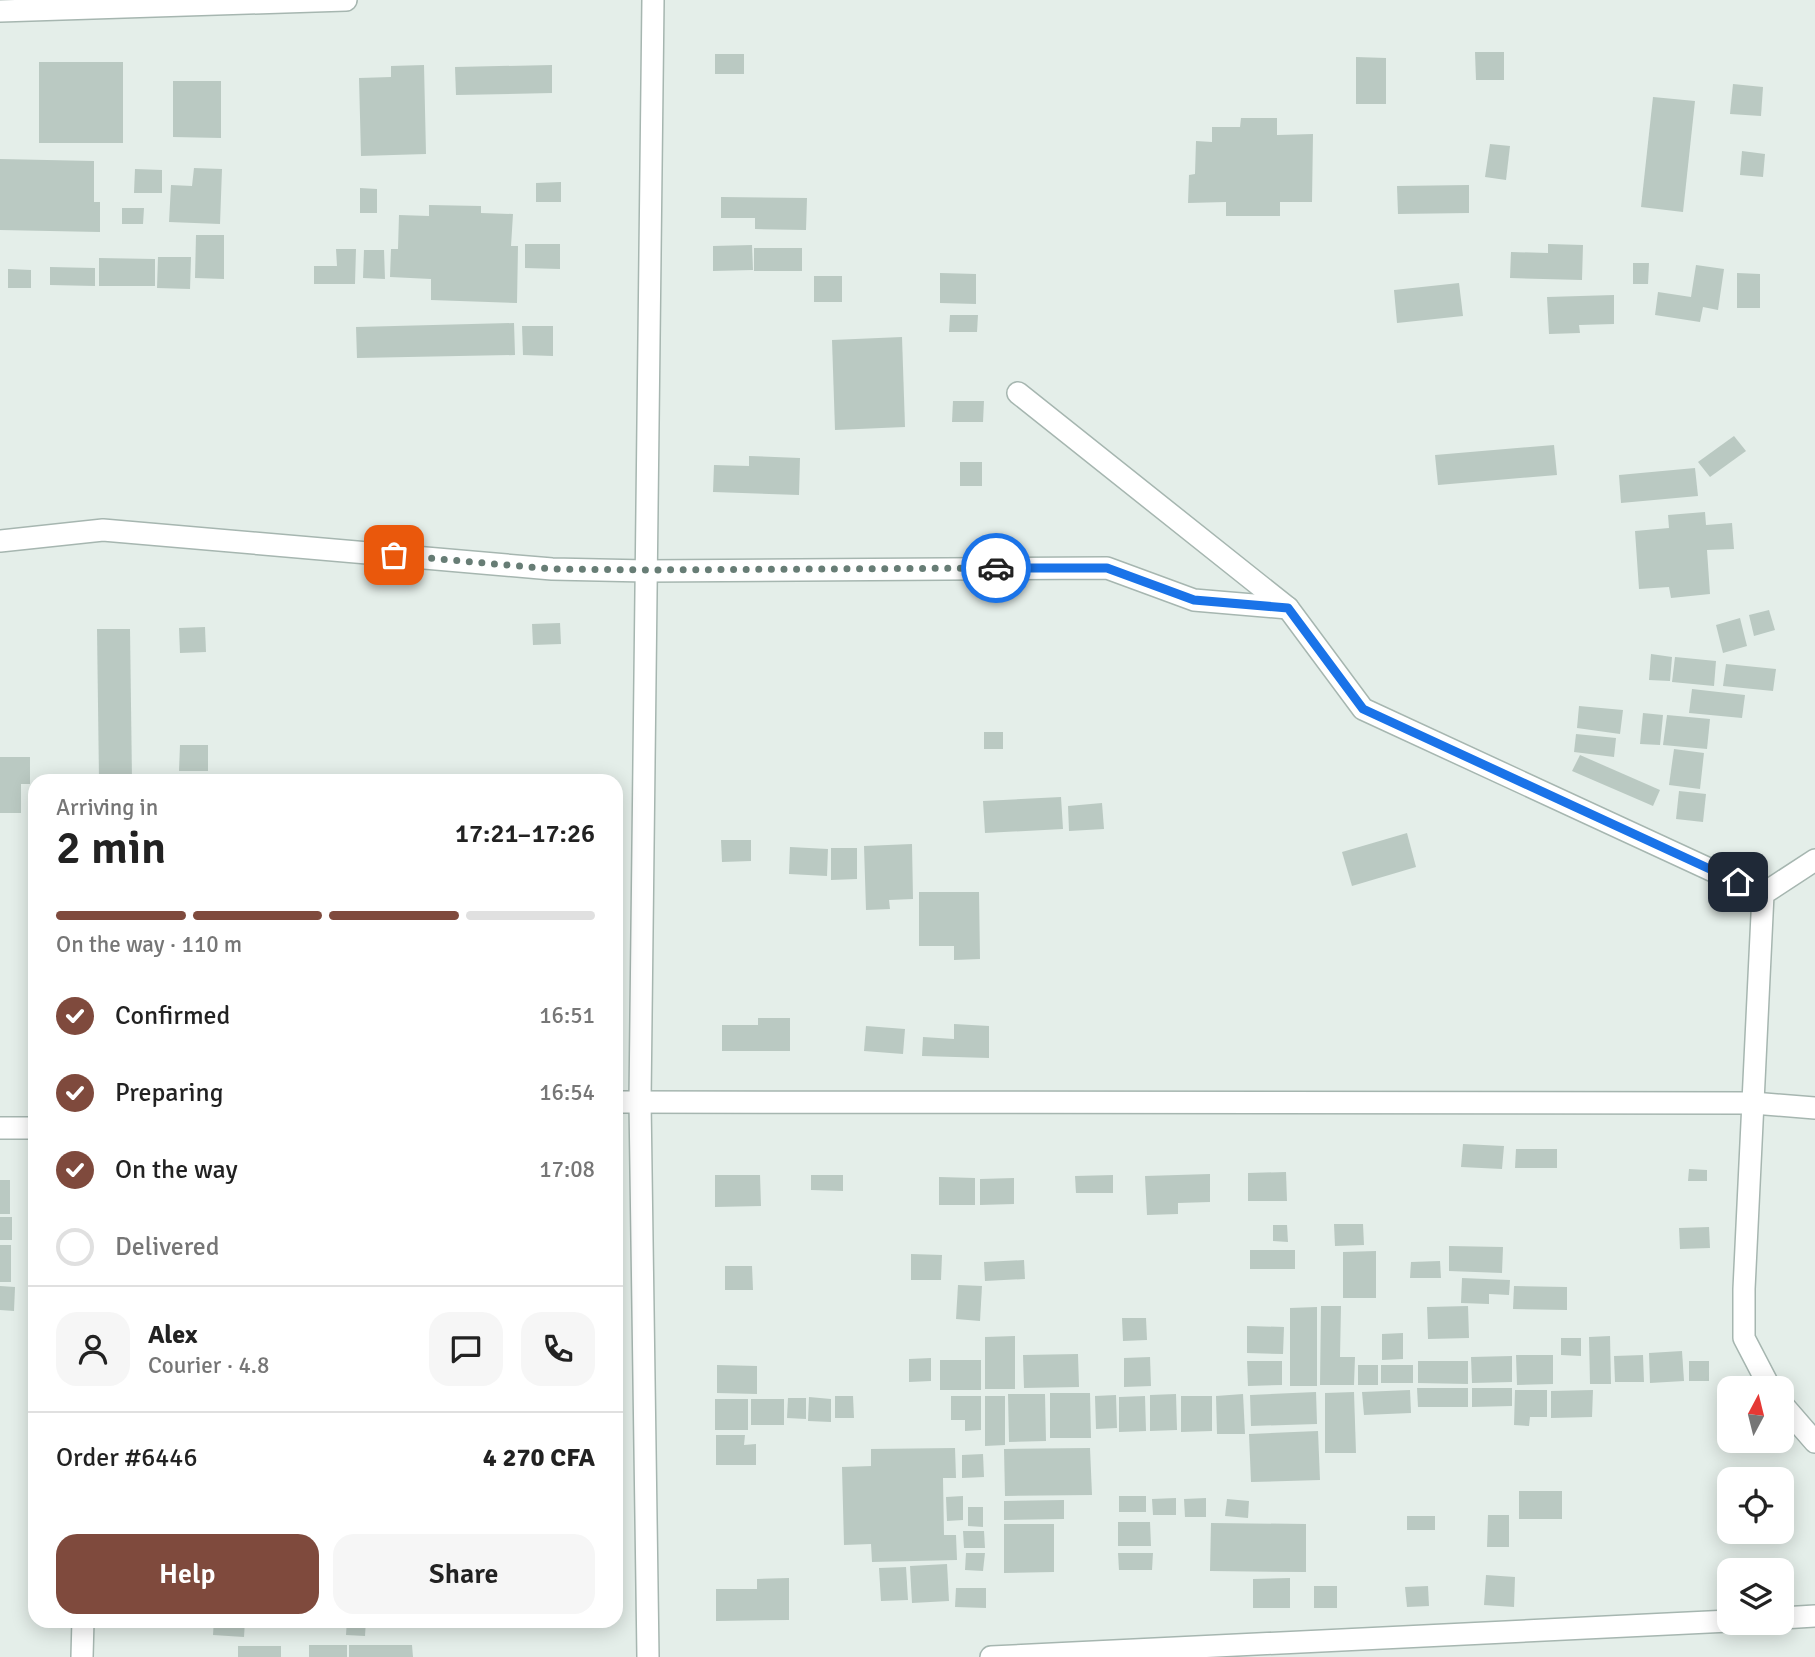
<!DOCTYPE html>
<html lang="en">
<head>
<meta charset="utf-8">
<style>
	:root { --surface:#fff; --page:#f6f6f6; --text:#222; --muted:#767676; --line:#e0e0e0; --accent:#7f4a3d }
	body { margin:0; font-family:Signika,sans-serif; background:var(--page); color:var(--text); height:100vh; display:flex; flex-direction:column; font-size:26px; white-space:nowrap }
	* { box-sizing:border-box; margin:0 }
	p { font-size:23px; color:var(--muted) }
	.icon { flex:none; width:38px; height:38px; fill:none; stroke:currentColor; stroke-width:2; stroke-linecap:round; stroke-linejoin:round }
	.map { position:relative; flex:1; overflow:hidden }
	.details { position:absolute; left:28px; top:774px; width:595px; height:854px; display:flex; flex-direction:column; background:var(--surface); border-radius:21px; box-shadow:0 4px 18px #0003 }
	.details>* { flex:none }
	.needle { width:46px; rotate:7deg }
	.buttons { position:absolute; left:1717px; top:1376px; display:grid; gap:14px }
	.buttons a { display:grid; place-items:center; width:77px; height:77px; border-radius:14px; background:var(--surface); box-shadow:0 4px 18px #0003; font-size:35px }
	.pin { position:absolute; display:grid; place-items:center; width:60px; height:60px; color:#fff; margin:-30px; border-radius:14px; box-shadow:0 4px 10px #0006 }
	.courier { position:absolute; display:grid; place-items:center; width:70px; height:70px; margin:-35px; border:5px solid #1a73e8; border-radius:50%; background:#fff; color:#222; box-shadow:0 2px 9px #0007 }
	.headline em { font-style:normal; font-weight:600 }
	.headline div { display:flex; flex-direction:column-reverse }
	.headline { display:flex; align-items:center; justify-content:space-between; height:119px; padding:0 28px }
	h1 { font-size:46px; font-weight:600; line-height:52px }
	.bar { display:grid; grid-template-columns:repeat(4,1fr); gap:10px 7px; align-content:center; height:84px; padding:0 28px }
	.bar i { height:9px; border-radius:5px; background:var(--line) }
	.bar .selected { background:var(--accent) }
	.bar p { grid-column:span 4 }
	.line { display:flex; align-items:center; gap:18px; padding:0 28px; border-top:2px solid var(--line) }
	.line div { flex:1 }
	.round { display:grid; place-items:center; flex:none; width:74px; height:74px; border-radius:21px; background:var(--page) }
	ol { padding:0 28px; list-style:none }
	li { display:flex; align-items:center; gap:21px; height:77px }
	li p { margin-inline-start:auto }
	li .icon { padding:7px; border-radius:50%; background:var(--accent); color:#fff; stroke-width:4 }
	li:last-child { color:var(--muted) }
	li i { width:38px; height:38px; border:4px solid var(--line); border-radius:50% }
	.action { display:flex; gap:14px; margin-top:auto; padding:14px 28px }
	.action a { flex:1; height:80px; border-radius:21px; background:var(--accent); color:#fff; font-size:28px; font-weight:600; line-height:80px; text-align:center }
	.action a+a { background:var(--page); color:var(--text) }
	.map>svg:first-child { display:block }
</style>
</head>
<body>
<div class="map">
<svg width="1815" height="1657" viewBox="0 0 1815 1657">
	<rect width="100%" height="100%" fill="#e4eee9"/>
	<!-- building -->
	<g fill="#bac9c2">
		<polygon points="1475,52 1504,52 1504,80 1476,80"/>
		<rect x="715" y="54" width="29" height="20"/>
		<polygon points="1356,57 1386,58 1386,104 1356,104"/>
		<rect x="39" y="62" width="84" height="81"/>
		<polygon points="424,65 426,154 361,156 359,78 391,77 391,66"/>
		<polygon points="552,65 552,93 456,95 455,67"/>
		<polygon points="173,81 221,81 221,138 173,137"/>
		<polygon points="1733,84 1763,87 1761,116 1730,114"/>
		<polygon points="1653,97 1695,101 1683,212 1641,207"/>
		<polygon points="1241,118 1277,118 1277,135 1313,134 1312,202 1280,202 1280,216 1226,216 1226,202 1188,203 1189,175 1195,174 1196,141 1212,142 1212,127 1240,127"/>
		<polygon points="1490,144 1510,146 1506,180 1485,177"/>
		<polygon points="1742,151 1765,154 1763,177 1740,175"/>
		<polygon points="0,159 94,161 94,202 100,202 100,232 0,230"/>
		<polygon points="194,168 222,169 220,224 169,222 171,185 192,186"/>
		<polygon points="135,169 162,170 162,193 134,193"/>
		<polygon points="561,182 561,202 536,202 536,183"/>
		<polygon points="1469,185 1469,213 1398,214 1397,186"/>
		<polygon points="360,188 377,189 377,213 360,213"/>
		<polygon points="721,197 807,198 806,230 755,229 755,218 721,218"/>
		<polygon points="429,205 481,206 481,213 513,214 511,246 518,246 517,303 431,300 431,279 390,277 391,249 398,249 399,215 429,216"/>
		<polygon points="122,208 144,208 143,224 122,224"/>
		<polygon points="196,235 224,235 224,279 195,278"/>
		<polygon points="525,244 560,244 560,269 525,268"/>
		<polygon points="1548,244 1583,245 1582,280 1510,278 1511,252 1548,253"/>
		<polygon points="752,245 753,270 713,271 713,246"/>
		<rect x="754" y="248" width="48" height="23"/>
		<polygon points="336,249 356,249 355,284 314,284 314,266 337,266"/>
		<polygon points="364,250 384,250 385,279 363,278"/>
		<polygon points="158,257 191,257 190,289 157,288"/>
		<polygon points="99,258 155,259 155,286 99,286"/>
		<polygon points="1633,263 1649,263 1648,284 1633,284"/>
		<polygon points="1696,265 1724,269 1718,310 1703,307 1700,322 1655,315 1658,292 1691,297"/>
		<polygon points="50,267 95,268 95,286 50,285"/>
		<polygon points="8,269 31,270 31,288 8,288"/>
		<polygon points="940,273 976,274 976,304 940,303"/>
		<polygon points="1737,273 1760,274 1760,308 1737,308"/>
		<rect x="814" y="276" width="28" height="26"/>
		<polygon points="1459,283 1463,316 1397,323 1394,290"/>
		<polygon points="1614,295 1614,324 1579,325 1580,333 1549,334 1547,297"/>
		<polygon points="950,315 978,315 977,332 949,332"/>
		<polygon points="514,323 515,355 357,358 356,327"/>
		<polygon points="522,326 553,326 553,356 523,355"/>
		<polygon points="902,337 905,427 835,430 832,340"/>
		<polygon points="953,401 984,401 983,422 952,422"/>
		<polygon points="1734,436 1746,451 1710,477 1698,462"/>
		<polygon points="1554,445 1557,475 1438,485 1435,455"/>
		<polygon points="749,456 800,458 799,495 713,492 714,465 749,466"/>
		<rect x="960" y="462" width="22" height="24"/>
		<polygon points="1695,468 1698,496 1621,503 1619,475"/>
		<polygon points="1705,512 1706,525 1732,523 1734,549 1707,550 1710,594 1671,598 1669,587 1639,589 1635,531 1669,528 1668,515"/>
		<polygon points="1769,610 1775,630 1754,636 1749,615"/>
		<polygon points="1740,618 1747,646 1723,653 1716,625"/>
		<polygon points="560,623 561,644 533,645 532,624"/>
		<polygon points="205,627 206,652 180,653 179,628"/>
		<polygon points="97,629 130,629 132,780 99,780"/>
		<polygon points="1651,654 1672,657 1670,681 1649,680"/>
		<polygon points="1675,657 1716,661 1714,686 1672,682"/>
		<polygon points="1726,664 1776,669 1773,691 1723,686"/>
		<polygon points="1692,689 1745,695 1742,718 1689,713"/>
		<polygon points="1579,706 1623,710 1620,734 1577,728"/>
		<polygon points="1643,713 1663,715 1660,745 1640,744"/>
		<polygon points="1667,715 1710,719 1707,749 1663,745"/>
		<rect x="984" y="732" width="19" height="17"/>
		<polygon points="1576,734 1616,738 1614,757 1574,752"/>
		<polygon points="180,745 208,745 208,771 179,771"/>
		<polygon points="1674,749 1704,753 1700,789 1669,785"/>
		<polygon points="1580,755 1660,790 1653,806 1572,771"/>
		<polygon points="0,757 30,757 30,784 21,784 21,813 0,813"/>
		<polygon points="1679,791 1706,794 1703,822 1676,819"/>
		<polygon points="1061,797 1063,829 985,833 983,801"/>
		<polygon points="1102,803 1104,829 1069,831 1068,806"/>
		<polygon points="1407,833 1416,867 1352,886 1342,852"/>
		<polygon points="721,840 751,840 751,861 722,862"/>
		<polygon points="912,844 913,899 889,900 890,909 866,910 864,846"/>
		<polygon points="790,847 828,849 827,876 789,874"/>
		<polygon points="831,848 857,848 857,879 831,880"/>
		<polygon points="919,892 979,892 980,959 954,960 954,946 919,946"/>
		<polygon points="758,1018 790,1018 790,1051 722,1051 722,1025 758,1025"/>
		<polygon points="954,1024 989,1026 989,1058 922,1056 923,1037 954,1039"/>
		<polygon points="866,1026 905,1029 903,1054 864,1051"/>
		<polygon points="1463,1144 1504,1146 1502,1169 1461,1167"/>
		<polygon points="1516,1149 1557,1149 1557,1168 1515,1168"/>
		<polygon points="1689,1169 1707,1170 1707,1181 1688,1181"/>
		<polygon points="1286,1172 1287,1201 1248,1201 1248,1173"/>
		<polygon points="1210,1174 1210,1202 1178,1203 1178,1214 1147,1215 1145,1176"/>
		<polygon points="715,1175 760,1175 761,1206 715,1207"/>
		<polygon points="811,1175 843,1175 843,1191 811,1190"/>
		<polygon points="1113,1175 1113,1193 1076,1193 1075,1176"/>
		<polygon points="939,1177 975,1178 975,1205 939,1205"/>
		<polygon points="1014,1178 1014,1204 980,1205 980,1179"/>
		<rect x="0" y="1180" width="10" height="34"/>
		<rect x="0" y="1217" width="12" height="23"/>
		<polygon points="1334,1224 1363,1224 1364,1245 1335,1246"/>
		<polygon points="1273,1225 1287,1225 1288,1242 1273,1241"/>
		<polygon points="1709,1227 1710,1248 1680,1249 1679,1228"/>
		<rect x="0" y="1245" width="11" height="37"/>
		<polygon points="1449,1246 1503,1247 1502,1273 1449,1271"/>
		<rect x="1250" y="1250" width="45" height="19"/>
		<polygon points="1376,1251 1376,1298 1343,1298 1343,1252"/>
		<polygon points="911,1254 942,1255 941,1280 911,1280"/>
		<polygon points="1024,1260 1025,1279 985,1281 984,1262"/>
		<polygon points="1440,1261 1441,1278 1410,1278 1411,1262"/>
		<polygon points="725,1266 752,1266 753,1290 725,1290"/>
		<polygon points="1462,1278 1510,1280 1509,1295 1489,1294 1489,1304 1461,1303"/>
		<polygon points="958,1285 982,1286 980,1321 956,1319"/>
		<polygon points="0,1286 15,1287 14,1311 0,1310"/>
		<polygon points="1514,1286 1567,1287 1567,1310 1513,1309"/>
		<polygon points="1321,1306 1341,1306 1340,1357 1355,1357 1354,1385 1320,1385"/>
		<polygon points="1468,1306 1469,1338 1428,1339 1427,1307"/>
		<polygon points="1317,1307 1317,1386 1290,1386 1290,1308"/>
		<polygon points="1122,1318 1146,1318 1147,1340 1123,1341"/>
		<polygon points="1247,1326 1284,1327 1283,1354 1247,1353"/>
		<polygon points="1403,1333 1403,1359 1382,1360 1382,1334"/>
		<polygon points="1015,1336 1015,1389 985,1389 985,1337"/>
		<polygon points="1610,1336 1611,1384 1590,1384 1589,1337"/>
		<polygon points="1561,1338 1581,1338 1581,1356 1561,1355"/>
		<polygon points="1682,1351 1684,1381 1650,1383 1649,1353"/>
		<polygon points="1078,1354 1079,1387 1024,1388 1023,1355"/>
		<polygon points="1516,1355 1553,1355 1553,1384 1517,1385"/>
		<polygon points="1643,1355 1644,1382 1615,1382 1614,1356"/>
		<polygon points="1512,1356 1512,1382 1472,1383 1471,1357"/>
		<polygon points="1150,1357 1151,1386 1124,1387 1124,1358"/>
		<polygon points="931,1358 931,1381 909,1382 909,1359"/>
		<rect x="940" y="1360" width="41" height="30"/>
		<polygon points="1247,1361 1282,1361 1282,1385 1248,1386"/>
		<polygon points="1418,1361 1468,1361 1468,1384 1418,1383"/>
		<rect x="1689" y="1361" width="20" height="20"/>
		<polygon points="717,1365 757,1366 757,1394 717,1393"/>
		<rect x="1358" y="1365" width="20" height="20"/>
		<rect x="1381" y="1365" width="32" height="18"/>
		<polygon points="1417,1388 1468,1388 1468,1407 1418,1407"/>
		<polygon points="1472,1388 1512,1388 1512,1406 1472,1407"/>
		<polygon points="1410,1390 1411,1413 1364,1415 1362,1392"/>
		<polygon points="1515,1390 1547,1390 1547,1417 1530,1417 1529,1426 1514,1425"/>
		<polygon points="1593,1390 1592,1417 1551,1418 1551,1391"/>
		<polygon points="1316,1392 1317,1424 1251,1426 1250,1395"/>
		<polygon points="1354,1392 1356,1453 1325,1453 1325,1393"/>
		<polygon points="1050,1393 1090,1393 1091,1438 1050,1438"/>
		<polygon points="1008,1394 1045,1394 1046,1441 1009,1442"/>
		<polygon points="1176,1394 1177,1430 1150,1431 1150,1395"/>
		<polygon points="1243,1394 1245,1434 1217,1434 1216,1396"/>
		<polygon points="1116,1395 1117,1428 1096,1429 1095,1396"/>
		<polygon points="835,1396 853,1396 854,1418 835,1418"/>
		<polygon points="951,1396 981,1396 981,1430 965,1431 965,1420 951,1420"/>
		<polygon points="985,1396 1005,1396 1005,1445 985,1446"/>
		<polygon points="1145,1396 1146,1431 1119,1432 1119,1397"/>
		<polygon points="1181,1396 1212,1396 1212,1431 1181,1432"/>
		<polygon points="809,1397 831,1399 831,1422 808,1421"/>
		<polygon points="788,1398 806,1398 806,1419 787,1418"/>
		<rect x="715" y="1399" width="33" height="31"/>
		<rect x="751" y="1399" width="33" height="26"/>
		<polygon points="1318,1431 1320,1480 1251,1482 1249,1434"/>
		<polygon points="716,1435 745,1435 744,1445 756,1444 756,1465 716,1465"/>
		<polygon points="955,1448 956,1478 943,1478 944,1535 956,1535 957,1560 872,1562 871,1544 844,1545 842,1467 871,1466 871,1449"/>
		<polygon points="1090,1448 1092,1495 1005,1496 1004,1449"/>
		<polygon points="983,1454 984,1477 962,1478 962,1455"/>
		<rect x="1519" y="1491" width="43" height="28"/>
		<polygon points="963,1496 963,1520 947,1521 946,1497"/>
		<rect x="1119" y="1496" width="27" height="16"/>
		<polygon points="1176,1498 1176,1515 1153,1515 1152,1499"/>
		<polygon points="1206,1498 1206,1517 1185,1517 1184,1499"/>
		<polygon points="1227,1499 1249,1501 1248,1518 1225,1516"/>
		<polygon points="1064,1500 1064,1519 1004,1520 1004,1501"/>
		<polygon points="968,1507 983,1507 983,1527 968,1526"/>
		<polygon points="1488,1515 1509,1515 1509,1547 1487,1547"/>
		<rect x="1407" y="1516" width="28" height="14"/>
		<polygon points="1118,1522 1150,1522 1151,1546 1118,1546"/>
		<polygon points="1211,1523 1306,1524 1306,1572 1210,1571"/>
		<polygon points="1004,1524 1054,1524 1054,1572 1004,1573"/>
		<polygon points="963,1531 984,1531 985,1548 964,1548"/>
		<polygon points="966,1553 985,1553 983,1571 965,1570"/>
		<polygon points="1118,1553 1153,1553 1152,1570 1119,1570"/>
		<polygon points="947,1564 949,1601 912,1603 910,1566"/>
		<polygon points="906,1567 908,1600 881,1601 879,1568"/>
		<polygon points="1486,1575 1515,1577 1514,1607 1484,1605"/>
		<polygon points="789,1578 789,1620 716,1621 716,1589 757,1589 757,1579"/>
		<polygon points="1290,1578 1290,1608 1253,1608 1253,1579"/>
		<rect x="1314" y="1586" width="23" height="22"/>
		<polygon points="1428,1586 1429,1606 1407,1607 1405,1587"/>
		<polygon points="956,1588 986,1588 986,1608 955,1607"/>
		<polygon points="214,1620 245,1620 244,1637 213,1635"/>
		<polygon points="347,1620 366,1620 365,1636 346,1635"/>
		<rect x="309" y="1645" width="38" height="12"/>
		<polygon points="349,1645 412,1645 413,1657 349,1657"/>
		<rect x="238" y="1646" width="43" height="11"/>
	</g>
	<g fill="none" stroke-linecap="round" stroke-linejoin="round">
		<!-- street casing -->
		<g stroke="#a6b6b0" stroke-width="24">
			<g id="street">
				<polyline points="0,11 346,0"/>
				<polyline points="1018,393 1288,608 1363,709 1763,894"/>
				<polyline points="0,541 103,530 552,569 646,571 1107,568 1194,600 1288,608"/>
				<polyline points="616,1102 1753,1103 1815,1108"/>
				<polyline points="0,1128 35,1128"/>
				<polyline points="1770,1388 1744,1338 1744,1289 1763,894 1815,860"/>
				<polyline points="1782,1404 1815,1442"/>
				<polyline points="1782,1618 1815,1616"/>
				<polyline points="82,1657 83,1620"/>
				<polyline points="648,1657 640,1101 653,0"/>
				<polyline points="991,1657 1729,1621"/>
			</g>
		</g>
		<!-- street -->
		<use href="#street" stroke="#fff" stroke-width="21"/>
	</g>
	<g fill="none" stroke-linecap="round" stroke-linejoin="round">
		<!-- done -->
		<polyline stroke="#677d75" stroke-width="7" stroke-dasharray="0 12.6" points="394,555 552,569 646,570 996,568"/>
		<!-- route -->
		<polyline stroke="#1a73e8" stroke-width="9" points="996,568 1107,568 1194,600 1288,608 1363,709 1738,882"/>
	</g>
</svg>
<div class="buttons">
<a><svg class="needle" viewBox="-14 -14 28 28"><path d="M0-13l5 13h-10z" fill="#e53935"/><path d="M0 13l5-13h-10z" fill="#767676"/></svg></a>
<a><svg class="icon" aria-label="locate" viewBox="0 0 24 24"><circle cx="12" cy="12" r="6"/><path d="M12 2v4M12 18v4M2 12h4M18 12h4"/></svg></a>
<a><svg class="icon" aria-label="layers" viewBox="0 0 24 24"><path d="M12 4l9 5-9 5-9-5zM3 14l9 5 9-5"/></svg></a>
</div>
<div class="pin" style="left:394px;top:555px;background:#ea580c"><svg class="icon" aria-label="bag" viewBox="0 0 24 24"><path d="M5 8h14l-1 12H6zM9 8a3 3 0 0 1 6 0"/></svg></div>
<div class="pin" style="left:1738px;top:882px;background:#1f2937"><svg class="icon" aria-label="home" viewBox="0 0 24 24"><path d="M3 11l9-7 9 7M6 9v11h12V9"/></svg></div>
<div class="courier" style="left:996px;top:568px"><svg class="icon" aria-label="car" viewBox="0 0 24 24"><path d="M5 17H2v-5l4-1 3-4h7l3 4 3 1v5h-3M9 17h6M6 11h13"/><circle cx="7" cy="17" r="2"/><circle cx="17" cy="17" r="2"/></svg></div>
<section class="details">
<div class="headline"><div><h1>2 min</h1><p>Arriving in</p></div><em>17:21–17:26</em></div>
<div class="bar"><i class="selected"></i><i class="selected"></i><i class="selected"></i><i></i><p>On the way · 110 m</p></div>
<ol>
<li><svg class="icon" aria-label="check" viewBox="0 0 24 24"><path d="M5 12l5 5 9-10"/></svg>Confirmed<p>16:51</p></li>
<li><svg class="icon" aria-label="check" viewBox="0 0 24 24"><path d="M5 12l5 5 9-10"/></svg>Preparing<p>16:54</p></li>
<li><svg class="icon" aria-label="check" viewBox="0 0 24 24"><path d="M5 12l5 5 9-10"/></svg>On the way<p>17:08</p></li>
<li><i></i>Delivered</li>
</ol>
<div class="line" style="height:126px"><a class="round"><svg class="icon" aria-label="person" viewBox="0 0 24 24"><circle cx="12" cy="8" r="4"/><path d="M4 21q1-7 8-7t8 7"/></svg></a><div><b>Alex</b><p>Courier · 4.8</p></div><a class="round"><svg class="icon" aria-label="chat" viewBox="0 0 24 24"><path d="M4 5h16v11H9l-5 4z"/></svg></a><a class="round"><svg class="icon" aria-label="phone" viewBox="0 0 24 24"><path d="M5 4h4l2 5-3 2q2 4 5 5l2-3 5 2v4C11 20 4 13 5 4z"/></svg></a></div>
<div class="line" style="height:91px"><div>Order #6446</div><b>4 270 CFA</b></div>
<div class="action"><a>Help</a><a>Share</a></div>
</section>
</div>
</body>
</html>
